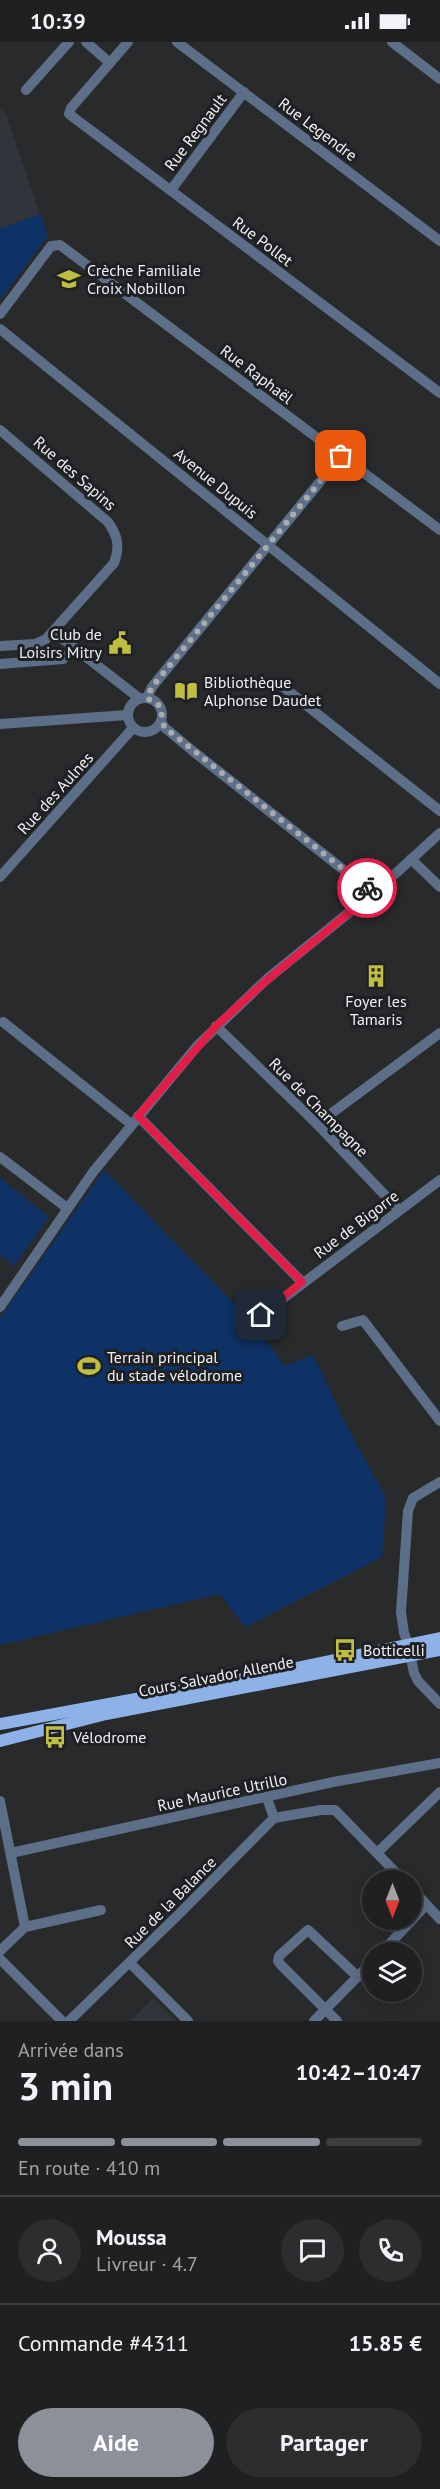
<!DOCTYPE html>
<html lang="fr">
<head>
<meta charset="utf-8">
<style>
	:root { --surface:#1e2021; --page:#2b2d2e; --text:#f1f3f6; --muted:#a1a3a5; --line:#3c3e3f; --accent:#8c9099 }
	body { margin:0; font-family:"PT Sans",sans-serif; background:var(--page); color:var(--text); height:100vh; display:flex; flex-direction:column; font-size:22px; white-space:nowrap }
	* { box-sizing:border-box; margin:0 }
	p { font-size:20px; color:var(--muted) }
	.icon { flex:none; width:33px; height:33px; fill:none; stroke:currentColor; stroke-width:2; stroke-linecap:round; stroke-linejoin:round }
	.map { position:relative; height:1979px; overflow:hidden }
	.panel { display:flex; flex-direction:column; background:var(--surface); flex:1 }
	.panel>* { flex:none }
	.needle { width:39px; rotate:180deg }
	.tools { position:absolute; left:362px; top:1828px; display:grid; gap:12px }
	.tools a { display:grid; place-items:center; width:60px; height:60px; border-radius:50%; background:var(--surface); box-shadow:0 3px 15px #0003,0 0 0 2px var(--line); font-size:30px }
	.pin { position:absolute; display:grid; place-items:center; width:51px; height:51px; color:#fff; margin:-26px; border-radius:12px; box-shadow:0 3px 9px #0006 }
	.courier { position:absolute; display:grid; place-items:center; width:60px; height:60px; margin:-30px; border:4px solid #e11d48; border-radius:50%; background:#fff; color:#222; box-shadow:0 2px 8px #0007 }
	.overview em { font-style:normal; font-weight:600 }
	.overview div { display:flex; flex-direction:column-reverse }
	.overview { display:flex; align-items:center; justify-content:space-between; height:102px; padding:0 18px }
	h1 { font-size:39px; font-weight:600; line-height:45px }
	.bar { display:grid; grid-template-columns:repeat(4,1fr); gap:9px 6px; align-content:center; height:72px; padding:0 18px }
	.bar i { height:8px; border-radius:4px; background:var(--line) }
	.bar .on { background:var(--accent) }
	.bar p { grid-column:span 4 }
	.line { display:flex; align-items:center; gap:15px; padding:0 18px; border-top:2px solid var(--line) }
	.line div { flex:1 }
	.round { display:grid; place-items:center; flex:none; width:63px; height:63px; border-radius:32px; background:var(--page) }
	.primary-button { display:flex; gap:12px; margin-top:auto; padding:12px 18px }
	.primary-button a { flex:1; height:69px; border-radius:36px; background:var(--accent); color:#fff; font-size:24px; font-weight:600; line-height:69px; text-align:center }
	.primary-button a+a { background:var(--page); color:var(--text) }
	.status { display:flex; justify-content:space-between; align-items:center; height:42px; padding:0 30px; background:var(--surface); direction:ltr }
	.status svg { height:16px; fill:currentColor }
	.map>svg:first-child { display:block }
</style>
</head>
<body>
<div class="status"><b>10:39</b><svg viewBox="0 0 49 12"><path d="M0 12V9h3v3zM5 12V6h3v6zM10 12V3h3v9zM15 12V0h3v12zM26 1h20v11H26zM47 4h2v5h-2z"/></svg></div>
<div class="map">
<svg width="440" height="1979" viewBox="0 0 440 1979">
	<rect width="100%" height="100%" fill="#282a2c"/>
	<!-- built -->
	<g fill="#30353c">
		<polygon points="0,67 6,72 40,172 0,187"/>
		<polygon points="153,1956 177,1979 130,1979"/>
	</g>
	<!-- green -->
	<g fill="#0e3266">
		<polygon points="40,172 48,194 0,258 0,187"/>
		<polygon points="104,1128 252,1280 285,1324 313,1313 347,1384 386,1456 382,1515 245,1585 220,1552 0,1603 0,1276"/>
		<polygon points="0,1136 49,1175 14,1224 0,1213"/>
	</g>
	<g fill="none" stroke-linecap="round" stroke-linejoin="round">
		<!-- minor -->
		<g stroke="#5d6e88" stroke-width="10">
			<polyline points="86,0 110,21"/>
			<polyline points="128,0 71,66 69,72 440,351"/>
			<polyline points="177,0 440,199"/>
			<polyline points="392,0 440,37"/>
			<polyline points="26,48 69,0"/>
			<polyline points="171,148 244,50"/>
			<polyline points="0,272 51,204 60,203 440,488"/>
			<polyline points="0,287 440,642"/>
			<path d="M0,388L108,480C118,494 120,505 114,521L46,597L35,602L0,604"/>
			<polyline points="54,590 139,656"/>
			<polyline points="0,622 63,617 75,606"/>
			<polyline points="277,640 440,769"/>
			<circle cx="145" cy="673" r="17"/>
			<polyline points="147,656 152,645 341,414"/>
			<polyline points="161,679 164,685 194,710 373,851"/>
			<polyline points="0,682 127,673"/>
			<polyline points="411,817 440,845"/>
			<polyline points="0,835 133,686"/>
			<polyline points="3,980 131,1082"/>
			<polyline points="216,984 317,1082 399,1168"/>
			<polyline points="138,1074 302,1240"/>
			<polyline points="317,1082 440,991"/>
			<polyline points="0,1115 67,1166"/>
			<polyline points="0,1265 93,1130 198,1003 267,937 383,843 440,791"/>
			<polyline points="261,1273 440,1138"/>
			<polyline points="342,1284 363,1278 440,1379"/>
			<polyline points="440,1440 413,1456 408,1469 401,1570 404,1591 408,1602 414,1631 418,1639 440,1662"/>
			<polyline points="0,1759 25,1885"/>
			<polyline points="274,1776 321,1768 335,1768 404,1839"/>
			<polyline points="378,1810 440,1750"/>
			<polyline points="11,1811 333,1740 440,1721"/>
			<polyline points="411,1846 440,1877"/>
			<polyline points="0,1909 25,1885 101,1868"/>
			<polyline points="381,1911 426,1863"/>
			<polyline points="0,1917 62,1979"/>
			<polyline points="130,1921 188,1979"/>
			<polyline points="69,1979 179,1872 274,1776 267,1756"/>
			<polyline points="314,1979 372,1920"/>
			<polyline points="337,1979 281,1923 278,1919 279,1914 308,1888 358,1935"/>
		</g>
		<!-- major -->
		<g stroke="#8eb2e8" stroke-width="12">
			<polyline points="0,1682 249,1636 440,1596"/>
			<polyline points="0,1699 106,1672 440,1608"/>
		</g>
	</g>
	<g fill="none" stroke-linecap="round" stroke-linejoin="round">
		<!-- done -->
		<polyline stroke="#a9abad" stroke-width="6" stroke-dasharray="0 10.8" points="341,414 152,645 147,656 160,664 164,685 367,846"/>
		<!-- route -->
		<polyline stroke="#e11d48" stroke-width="8" points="261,1273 302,1240 138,1074 216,984 267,938 373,851 367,846"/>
	</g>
	<!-- icons -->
	<defs>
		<g id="school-bare" transform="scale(1.8)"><path d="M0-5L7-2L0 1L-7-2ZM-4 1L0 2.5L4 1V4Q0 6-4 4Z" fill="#c0be41" stroke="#1f2023" stroke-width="2.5" paint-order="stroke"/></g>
		<g id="civic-bare" transform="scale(1.8)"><path d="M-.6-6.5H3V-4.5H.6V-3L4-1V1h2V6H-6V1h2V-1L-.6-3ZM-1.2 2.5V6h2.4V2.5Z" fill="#c0be41" stroke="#1f2023" stroke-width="2.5" paint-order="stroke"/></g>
		<g id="library-bare" transform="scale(1.8)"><path d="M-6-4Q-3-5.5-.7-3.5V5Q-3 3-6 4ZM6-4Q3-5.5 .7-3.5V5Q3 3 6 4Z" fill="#c0be41" stroke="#1f2023" stroke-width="2.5" paint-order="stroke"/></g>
		<g id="building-bare" transform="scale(1.8)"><path d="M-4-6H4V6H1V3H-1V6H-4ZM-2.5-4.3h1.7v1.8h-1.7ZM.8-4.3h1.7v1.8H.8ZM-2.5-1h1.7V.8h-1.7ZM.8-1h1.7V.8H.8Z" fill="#c0be41" stroke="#1f2023" stroke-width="2.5" paint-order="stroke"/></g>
		<g id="stadium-bare" transform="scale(1.8)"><path d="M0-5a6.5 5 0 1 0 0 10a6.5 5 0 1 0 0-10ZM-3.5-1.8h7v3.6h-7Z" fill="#c0be41" stroke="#1f2023" stroke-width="2.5" paint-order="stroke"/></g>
		<g id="bus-bare" transform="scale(1.8)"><path d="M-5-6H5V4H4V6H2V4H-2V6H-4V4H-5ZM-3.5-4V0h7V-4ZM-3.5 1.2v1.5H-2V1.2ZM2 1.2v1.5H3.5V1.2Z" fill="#c0be41" stroke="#1f2023" stroke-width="2.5" paint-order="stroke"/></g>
	</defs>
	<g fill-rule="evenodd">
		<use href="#school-bare" x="69" y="237"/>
		<use href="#civic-bare" x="120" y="601"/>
		<use href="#library-bare" x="186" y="649"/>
		<use href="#building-bare" x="376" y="934"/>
		<use href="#stadium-bare" x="89" y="1324"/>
		<use href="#bus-bare" x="345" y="1608"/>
		<use href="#bus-bare" x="55" y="1695"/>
	</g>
	<g text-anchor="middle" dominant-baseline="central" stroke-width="6" stroke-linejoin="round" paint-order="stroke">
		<!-- street labels -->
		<g font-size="16" fill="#eff0f2" stroke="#1f2023">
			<text transform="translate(318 87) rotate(37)">Rue Legendre</text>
			<text transform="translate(195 90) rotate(-53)">Rue Regnault</text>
			<text transform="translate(263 199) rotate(37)">Rue Pollet</text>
			<text transform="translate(257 332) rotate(37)">Rue Raphaël</text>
			<text transform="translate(75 431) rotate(41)">Rue des Sapins</text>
			<text transform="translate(216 441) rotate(39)">Avenue Dupuis</text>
			<text transform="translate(55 751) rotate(-48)">Rue des Aulnes</text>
			<text transform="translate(319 1065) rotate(45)">Rue de Champagne</text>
			<text transform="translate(356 1182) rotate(-37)">Rue de Bigorre</text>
			<text transform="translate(216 1634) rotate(-11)">Cours Salvador Allende</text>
			<text transform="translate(222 1750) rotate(-12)">Rue Maurice Utrillo</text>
			<text transform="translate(170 1860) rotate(-45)">Rue de la Balance</text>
		</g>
		<!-- poi labels -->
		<g font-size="16" fill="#eff0f2" stroke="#1f2023" text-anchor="start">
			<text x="87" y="228">Crèche Familiale<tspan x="87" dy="18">Croix Nobillon</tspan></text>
			<text x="102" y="592" text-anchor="end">Club de<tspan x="102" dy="18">Loisirs Mitry</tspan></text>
			<text x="204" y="640">Bibliothèque<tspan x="204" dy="18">Alphonse Daudet</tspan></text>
			<text x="376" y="959" text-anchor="middle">Foyer les<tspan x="376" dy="18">Tamaris</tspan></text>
			<text x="107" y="1315">Terrain principal<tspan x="107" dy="18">du stade vélodrome</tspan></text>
			<text x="363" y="1608">Botticelli</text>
			<text x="73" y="1695">Vélodrome</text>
		</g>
	</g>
</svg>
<div class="tools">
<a><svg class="needle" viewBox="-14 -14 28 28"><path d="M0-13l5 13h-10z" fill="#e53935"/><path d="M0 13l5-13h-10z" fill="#a1a3a5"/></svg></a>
<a><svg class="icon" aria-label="layers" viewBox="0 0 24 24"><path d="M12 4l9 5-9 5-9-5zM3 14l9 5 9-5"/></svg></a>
</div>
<div class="pin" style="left:341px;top:414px;background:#ea580c"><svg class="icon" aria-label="bag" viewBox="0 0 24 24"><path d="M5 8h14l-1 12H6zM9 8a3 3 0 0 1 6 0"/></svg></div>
<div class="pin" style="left:261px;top:1273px;background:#1f2937"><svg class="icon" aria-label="home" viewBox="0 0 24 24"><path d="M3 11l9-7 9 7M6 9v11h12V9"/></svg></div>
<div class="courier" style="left:367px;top:846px"><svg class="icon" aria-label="bike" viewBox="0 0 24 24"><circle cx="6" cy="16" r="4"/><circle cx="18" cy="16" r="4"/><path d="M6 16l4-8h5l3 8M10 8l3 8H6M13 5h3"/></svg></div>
</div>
<section class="panel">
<div class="overview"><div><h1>3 min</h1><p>Arrivée dans</p></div><em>10:42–10:47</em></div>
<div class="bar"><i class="on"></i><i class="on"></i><i class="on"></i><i></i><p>En route · 410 m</p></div>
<div class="line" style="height:108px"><a class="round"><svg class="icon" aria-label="person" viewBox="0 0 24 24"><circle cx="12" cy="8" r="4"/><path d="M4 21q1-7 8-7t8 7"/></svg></a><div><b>Moussa</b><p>Livreur · 4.7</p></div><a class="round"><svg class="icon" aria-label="chat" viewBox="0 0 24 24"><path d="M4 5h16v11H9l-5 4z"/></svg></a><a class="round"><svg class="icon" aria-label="phone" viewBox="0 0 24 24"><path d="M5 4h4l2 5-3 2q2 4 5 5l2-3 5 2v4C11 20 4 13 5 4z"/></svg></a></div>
<div class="line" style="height:78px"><div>Commande #4311</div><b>15.85 €</b></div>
<div class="primary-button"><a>Aide</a><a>Partager</a></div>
</section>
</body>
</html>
